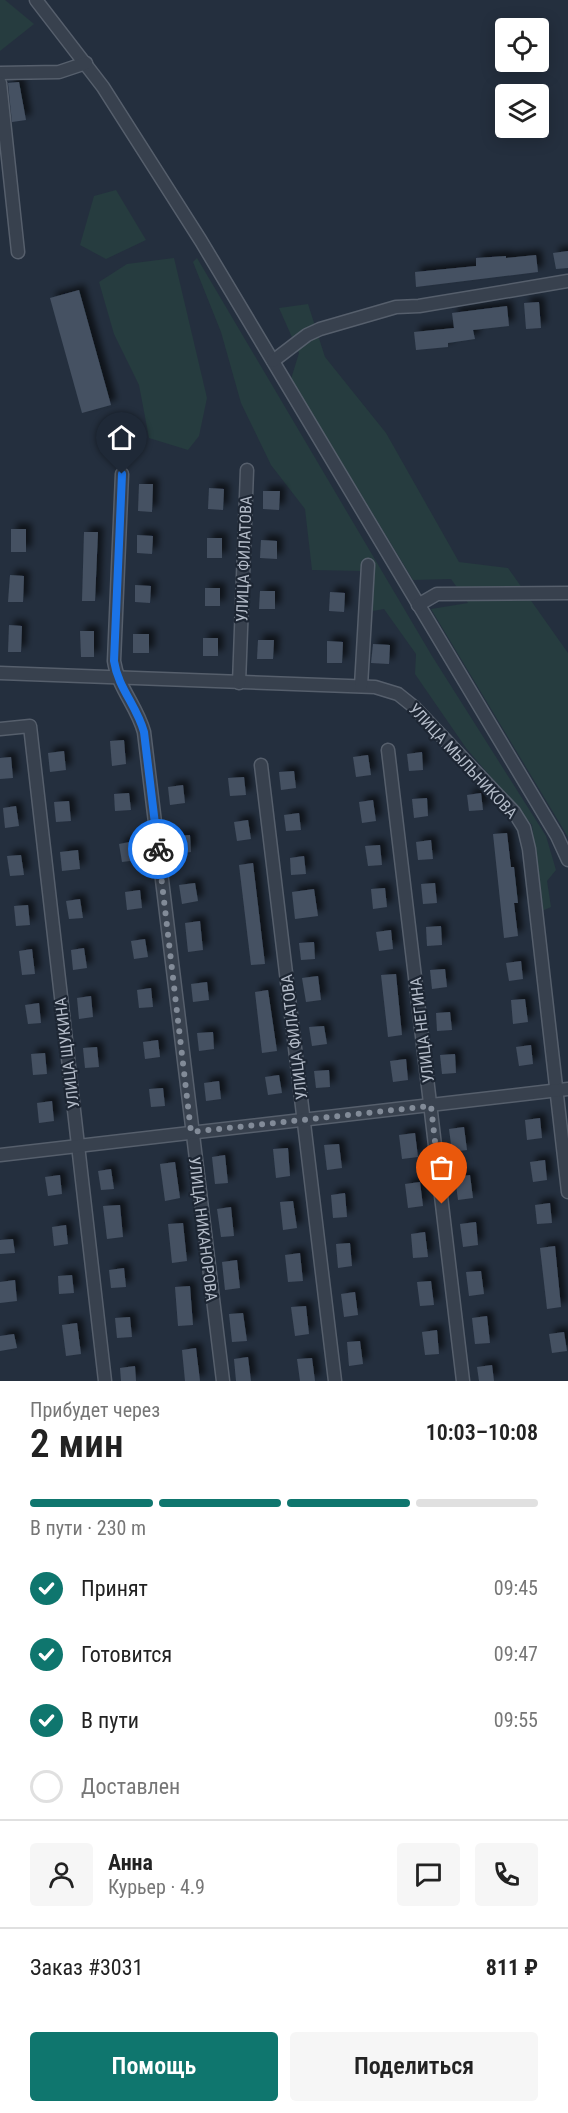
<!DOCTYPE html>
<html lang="ru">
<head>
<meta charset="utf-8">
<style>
	:root { --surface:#fff; --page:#f6f6f6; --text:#222; --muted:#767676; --line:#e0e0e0; --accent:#0f766e }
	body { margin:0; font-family:"Roboto Condensed",sans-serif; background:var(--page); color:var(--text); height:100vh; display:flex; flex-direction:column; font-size:22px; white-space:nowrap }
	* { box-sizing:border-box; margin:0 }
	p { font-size:20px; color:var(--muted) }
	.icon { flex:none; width:33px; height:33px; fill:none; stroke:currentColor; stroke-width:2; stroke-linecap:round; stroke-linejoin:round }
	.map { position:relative; height:1381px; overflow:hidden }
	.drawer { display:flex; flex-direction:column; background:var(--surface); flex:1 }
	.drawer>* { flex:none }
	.fabs { position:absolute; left:495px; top:18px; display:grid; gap:12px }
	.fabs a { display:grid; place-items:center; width:54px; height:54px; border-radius:6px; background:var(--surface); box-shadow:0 3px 15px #0003; font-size:30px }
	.pin { position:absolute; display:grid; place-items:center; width:51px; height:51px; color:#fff; margin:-62px -26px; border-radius:50% 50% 50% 0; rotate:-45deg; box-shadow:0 0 6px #0007 }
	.pin .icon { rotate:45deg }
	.courier { position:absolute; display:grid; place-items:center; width:60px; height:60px; margin:-30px; border:4px solid #1a73e8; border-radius:50%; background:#fff; color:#222; box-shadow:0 2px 8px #0007 }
	.overview em { font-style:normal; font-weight:600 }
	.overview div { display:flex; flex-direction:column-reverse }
	.overview { display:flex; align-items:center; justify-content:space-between; height:102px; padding:0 30px }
	h1 { font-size:39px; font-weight:600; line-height:45px }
	.bar { display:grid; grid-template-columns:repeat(4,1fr); gap:9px 6px; align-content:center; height:72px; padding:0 30px }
	.bar i { height:8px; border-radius:4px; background:var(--line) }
	.bar .active { background:var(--accent) }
	.bar p { grid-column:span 4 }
	.line { display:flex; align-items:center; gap:15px; padding:0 30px; border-top:2px solid var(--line) }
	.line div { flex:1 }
	.round { display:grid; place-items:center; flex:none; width:63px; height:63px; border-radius:6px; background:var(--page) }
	ol { padding:0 30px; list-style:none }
	li { display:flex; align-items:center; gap:18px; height:66px }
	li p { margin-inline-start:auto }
	li .icon { padding:6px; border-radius:50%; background:var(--accent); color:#fff; stroke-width:4 }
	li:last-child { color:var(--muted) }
	li i { width:33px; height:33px; border:3px solid var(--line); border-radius:50% }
	.button { display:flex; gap:12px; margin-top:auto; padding:12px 30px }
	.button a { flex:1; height:69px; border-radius:6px; background:var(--accent); color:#fff; font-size:24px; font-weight:600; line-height:69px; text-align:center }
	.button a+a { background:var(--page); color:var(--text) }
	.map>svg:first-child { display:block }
</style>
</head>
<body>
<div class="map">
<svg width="568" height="1381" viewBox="0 0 568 1381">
	<defs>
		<filter id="shadow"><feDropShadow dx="5.5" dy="-5.5" stdDeviation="3" flood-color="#0009"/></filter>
	</defs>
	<rect width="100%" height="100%" fill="#242f3e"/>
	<!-- green -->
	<g fill="#263c3f">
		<polygon points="0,0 5,0 34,24 0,51"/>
		<polygon points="116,190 146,240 106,259 80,245 94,196"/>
		<polygon points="174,258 207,398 199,436 188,450 149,438 139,385 114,334 99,282 127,264"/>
		<polygon points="197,258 432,656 546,836 556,870 547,881 551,907 542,911 532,825 466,748 415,674 416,654 384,609 373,611 363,571 312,570 305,509 271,465 241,403 221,332 193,262"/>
		<polygon points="308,304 325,357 386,433 459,562 508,568 568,653 568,837 431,609 468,603 451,579 413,580 291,379 299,353 279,308"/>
	</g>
	<!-- building -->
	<g fill="#455162" filter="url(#shadow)">
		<polygon points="19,82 26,120 12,122 8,83"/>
		<polygon points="568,251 568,268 556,269 553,253"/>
		<polygon points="536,255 538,272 416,287 415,272 476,266 476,258 506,256 506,258"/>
		<polygon points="79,290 111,405 82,413 50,298"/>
		<polygon points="539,302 541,328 526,329 524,303"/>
		<polygon points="507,306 509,326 473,330 475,339 448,343 448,347 416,350 414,332 454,328 452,313"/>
		<polygon points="139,484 153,484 152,512 138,511"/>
		<polygon points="209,488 224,489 223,510 208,509"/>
		<polygon points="263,491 280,491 279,510 263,509"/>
		<rect x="11" y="529" width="15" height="23"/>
		<polygon points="84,532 98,532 95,601 82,601"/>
		<polygon points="137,535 153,536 152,554 137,553"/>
		<rect x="207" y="538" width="15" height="20"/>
		<polygon points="261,540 277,541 277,559 260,558"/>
		<polygon points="10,575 24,576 23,602 8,602"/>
		<polygon points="135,585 151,586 150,603 135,602"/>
		<rect x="205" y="588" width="15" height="18"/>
		<polygon points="260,591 275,591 275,609 259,609"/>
		<polygon points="330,592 345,593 344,612 329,611"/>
		<polygon points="9,625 22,626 21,652 8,652"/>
		<polygon points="80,631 94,631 94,657 81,657"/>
		<rect x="133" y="634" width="16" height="19"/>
		<rect x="203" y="638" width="15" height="18"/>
		<polygon points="258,640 274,640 273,659 257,659"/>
		<polygon points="327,641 343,642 342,663 327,663"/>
		<polygon points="373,644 390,645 389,664 371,663"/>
		<polygon points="124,740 126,764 112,766 110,741"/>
		<polygon points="64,751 66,770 50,772 48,753"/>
		<polygon points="422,752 423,770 409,771 407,754"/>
		<polygon points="368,755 371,775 356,777 353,757"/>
		<polygon points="11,757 13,778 0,779 0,758"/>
		<polygon points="294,771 296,788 281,790 279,772"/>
		<polygon points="244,777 246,795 230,796 228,778"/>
		<polygon points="183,785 185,803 170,805 168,787"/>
		<polygon points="129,793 131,810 115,811 114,794"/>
		<polygon points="481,793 483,810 469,811 467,795"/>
		<polygon points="427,798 428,816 414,818 412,799"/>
		<polygon points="373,800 376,821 362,823 359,802"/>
		<polygon points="69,801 71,821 56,822 54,802"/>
		<polygon points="16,806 19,826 5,828 3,808"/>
		<polygon points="299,813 301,830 286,831 284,815"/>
		<polygon points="248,820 251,839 237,841 234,822"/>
		<polygon points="507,833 511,867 514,867 518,903 514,903 518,936 504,938 493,834"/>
		<polygon points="190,835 191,852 176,854 174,836"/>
		<polygon points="431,840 433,859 418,860 416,842"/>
		<polygon points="135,841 138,860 122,862 119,844"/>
		<polygon points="380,845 382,865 368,866 365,846"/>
		<polygon points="78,850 80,869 62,871 60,852"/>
		<polygon points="21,855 24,875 10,876 7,856"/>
		<polygon points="304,856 306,874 291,875 290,858"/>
		<polygon points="253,863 265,964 251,965 239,865"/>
		<polygon points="195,883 198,901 182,904 179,885"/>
		<polygon points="435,883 437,903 423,904 421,884"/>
		<polygon points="385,888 387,907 373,909 371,889"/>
		<polygon points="314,889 318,916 295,919 292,892"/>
		<polygon points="140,890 142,908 127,910 125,892"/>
		<polygon points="80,899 83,918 69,919 66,901"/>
		<polygon points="28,905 30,925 16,926 14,906"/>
		<polygon points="200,921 203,950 188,952 185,923"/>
		<polygon points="441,926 442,945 427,946 426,927"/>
		<polygon points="391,930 393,949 379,951 376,932"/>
		<polygon points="145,939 148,957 134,959 131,941"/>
		<polygon points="314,942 315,959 301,960 299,943"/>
		<polygon points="84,948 87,968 73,970 71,950"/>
		<polygon points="32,949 35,974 22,975 19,951"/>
		<polygon points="521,961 523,979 509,981 506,963"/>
		<polygon points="445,969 447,987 432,989 430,970"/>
		<polygon points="396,974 402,1035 388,1037 381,975"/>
		<polygon points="318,976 321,1000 306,1002 302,978"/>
		<polygon points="207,982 209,1000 193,1002 191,984"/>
		<polygon points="151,988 153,1007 139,1008 137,990"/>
		<polygon points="268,990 277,1051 262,1053 255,992"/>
		<polygon points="91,996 93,1017 79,1019 77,998"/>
		<polygon points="525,999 528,1022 513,1024 511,1000"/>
		<polygon points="39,1003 41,1023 28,1024 25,1005"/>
		<polygon points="450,1012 452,1030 437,1031 436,1013"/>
		<polygon points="324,1026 327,1044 312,1046 309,1027"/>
		<polygon points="213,1032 214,1049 199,1051 197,1033"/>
		<polygon points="158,1040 160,1057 145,1059 143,1042"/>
		<polygon points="531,1045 533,1064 519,1066 516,1047"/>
		<polygon points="97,1047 99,1067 85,1068 83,1048"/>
		<polygon points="45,1053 47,1074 33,1075 31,1054"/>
		<polygon points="455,1054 456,1073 442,1074 440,1055"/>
		<polygon points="406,1059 408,1080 393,1082 390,1061"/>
		<polygon points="329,1070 330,1087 316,1088 314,1071"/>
		<polygon points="279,1075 282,1093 268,1095 265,1077"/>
		<polygon points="219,1081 221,1099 206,1101 204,1083"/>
		<polygon points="163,1088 165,1106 151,1107 149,1089"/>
		<polygon points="52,1101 54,1121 39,1123 37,1103"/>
		<polygon points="540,1118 542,1138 527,1140 525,1120"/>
		<polygon points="464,1127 467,1150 452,1152 449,1129"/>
		<polygon points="415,1133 418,1157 402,1159 399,1135"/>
		<polygon points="339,1144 342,1168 327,1170 324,1145"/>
		<polygon points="288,1148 290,1176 276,1178 273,1149"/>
		<polygon points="225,1155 228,1183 215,1184 212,1157"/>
		<polygon points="545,1160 547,1180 533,1182 530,1162"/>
		<polygon points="175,1162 180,1198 165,1201 160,1164"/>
		<polygon points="111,1169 114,1189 101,1190 98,1171"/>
		<polygon points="60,1175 62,1194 48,1196 45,1177"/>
		<polygon points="470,1175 473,1198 458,1200 455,1177"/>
		<polygon points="420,1182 423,1206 408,1208 405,1184"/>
		<polygon points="345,1193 347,1217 333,1218 331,1195"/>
		<polygon points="293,1201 297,1228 283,1230 280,1202"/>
		<polygon points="550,1203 552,1223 537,1224 535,1205"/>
		<polygon points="120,1205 123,1237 107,1239 103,1206"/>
		<polygon points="231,1207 234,1236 221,1237 217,1209"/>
		<polygon points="476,1222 478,1245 463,1247 460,1224"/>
		<polygon points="183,1223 187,1261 172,1263 168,1224"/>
		<polygon points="66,1225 68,1244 54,1246 52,1227"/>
		<polygon points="425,1232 428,1257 413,1258 411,1234"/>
		<polygon points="13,1239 15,1253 0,1254 0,1240"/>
		<polygon points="350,1243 352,1266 338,1268 336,1244"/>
		<polygon points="555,1246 561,1307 547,1309 540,1248"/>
		<polygon points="300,1253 303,1281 288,1282 285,1255"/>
		<polygon points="237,1260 240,1288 225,1290 222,1262"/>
		<polygon points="124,1268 126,1287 111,1288 109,1270"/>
		<polygon points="481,1271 484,1294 469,1296 466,1272"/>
		<polygon points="72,1275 74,1293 59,1294 58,1276"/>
		<polygon points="15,1280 17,1301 0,1303 0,1282"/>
		<polygon points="431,1281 434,1305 420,1306 417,1282"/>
		<polygon points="190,1286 193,1325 178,1326 175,1287"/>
		<polygon points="355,1292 358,1315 344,1317 341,1294"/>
		<polygon points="306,1306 309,1334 295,1336 291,1307"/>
		<polygon points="243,1313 247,1341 232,1342 229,1314"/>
		<polygon points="487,1316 490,1343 475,1344 472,1318"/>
		<polygon points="130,1317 132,1337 117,1338 115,1318"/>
		<polygon points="77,1323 81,1354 66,1356 62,1325"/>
		<polygon points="437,1330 439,1354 425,1355 422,1332"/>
		<polygon points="564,1332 567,1351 552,1353 549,1334"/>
		<polygon points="14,1334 17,1348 0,1351 0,1336"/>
		<polygon points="360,1341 363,1364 349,1366 347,1342"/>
		<polygon points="196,1348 200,1381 185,1381 182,1350"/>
		<polygon points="248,1357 251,1381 236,1381 234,1359"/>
		<polygon points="312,1358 315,1381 300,1381 297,1359"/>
		<polygon points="492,1365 494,1381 479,1381 477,1367"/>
		<polygon points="135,1366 136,1381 121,1381 120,1368"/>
	</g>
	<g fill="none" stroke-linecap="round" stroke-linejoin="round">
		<!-- minor casing -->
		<g stroke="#565f6c" stroke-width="15">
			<g id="minor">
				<polyline points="36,0 103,87 201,241 557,836 568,860"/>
				<polyline points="0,73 59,72 86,63"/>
				<polyline points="0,83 18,252"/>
				<polyline points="273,361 307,335 320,329 396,307 419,306 568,281"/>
				<path d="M122,474L114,661C118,688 137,706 144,732L223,1381"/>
				<polyline points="418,605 437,594 568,593"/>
				<polyline points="0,673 375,687 398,694 413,706 514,812 524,828 529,849 568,1192"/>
				<polyline points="239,683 247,470"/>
				<polyline points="361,686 368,565"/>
				<polyline points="0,729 30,726 105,1381"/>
				<polyline points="388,750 463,1381"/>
				<polyline points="261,765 335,1381"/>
				<polyline points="0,1155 568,1089"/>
			</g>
		</g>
		<!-- minor -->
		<use href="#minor" stroke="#38414e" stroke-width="12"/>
	</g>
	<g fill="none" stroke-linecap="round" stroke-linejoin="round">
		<!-- done -->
		<polyline stroke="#828b98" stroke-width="6" stroke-dasharray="0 10.8" points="158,849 191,1132 431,1106 442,1204"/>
		<!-- route -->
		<path stroke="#1a73e8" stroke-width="8" d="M122,474L114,661C118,688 137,706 144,732L158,849"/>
	</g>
	<g text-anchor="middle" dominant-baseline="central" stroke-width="4.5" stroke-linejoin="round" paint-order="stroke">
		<!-- street labels -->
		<g font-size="16" fill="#b4bcc9" stroke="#1d2633">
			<text transform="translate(244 559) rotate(-88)">УЛИЦА ФИЛАТОВА</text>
			<text transform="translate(463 761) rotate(47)">УЛИЦА МЫЛЬНИКОВА</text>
			<text transform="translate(422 1030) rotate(-97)">УЛИЦА НЕГИНА</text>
			<text transform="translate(294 1037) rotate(-97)">УЛИЦА ФИЛАТОВА</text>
			<text transform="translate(67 1053) rotate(-97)">УЛИЦА ЩУКИНА</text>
			<text transform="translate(203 1229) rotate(83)">УЛИЦА НИКАНОРОВА</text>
		</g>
	</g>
</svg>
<div class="fabs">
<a><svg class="icon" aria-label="locate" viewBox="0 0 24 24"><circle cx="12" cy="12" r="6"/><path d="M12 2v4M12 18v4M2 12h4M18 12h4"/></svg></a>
<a><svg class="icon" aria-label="layers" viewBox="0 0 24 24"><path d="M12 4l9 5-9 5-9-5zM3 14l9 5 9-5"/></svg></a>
</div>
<div class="pin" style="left:442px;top:1204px;background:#ea580c"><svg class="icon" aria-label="bag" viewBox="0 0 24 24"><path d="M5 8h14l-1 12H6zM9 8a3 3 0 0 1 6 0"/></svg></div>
<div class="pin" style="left:122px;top:474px;background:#1f2937"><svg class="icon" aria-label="home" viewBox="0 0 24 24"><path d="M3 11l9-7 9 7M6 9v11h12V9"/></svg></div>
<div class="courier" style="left:158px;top:849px"><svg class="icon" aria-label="bike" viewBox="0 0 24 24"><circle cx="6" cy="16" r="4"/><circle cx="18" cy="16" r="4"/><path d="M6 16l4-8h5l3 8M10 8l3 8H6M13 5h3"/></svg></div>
</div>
<section class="drawer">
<div class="overview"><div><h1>2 мин</h1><p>Прибудет через</p></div><em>10:03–10:08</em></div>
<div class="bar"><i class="active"></i><i class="active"></i><i class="active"></i><i></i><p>В пути · 230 m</p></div>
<ol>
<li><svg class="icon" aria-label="check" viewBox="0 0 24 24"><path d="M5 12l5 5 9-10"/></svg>Принят<p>09:45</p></li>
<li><svg class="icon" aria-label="check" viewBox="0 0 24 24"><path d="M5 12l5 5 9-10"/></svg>Готовится<p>09:47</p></li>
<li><svg class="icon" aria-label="check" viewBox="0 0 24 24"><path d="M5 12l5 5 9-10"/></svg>В пути<p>09:55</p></li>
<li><i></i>Доставлен</li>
</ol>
<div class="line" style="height:108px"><a class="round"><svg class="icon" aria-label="person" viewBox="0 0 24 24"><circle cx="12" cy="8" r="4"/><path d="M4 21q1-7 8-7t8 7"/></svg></a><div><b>Анна</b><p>Курьер · 4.9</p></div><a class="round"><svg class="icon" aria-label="chat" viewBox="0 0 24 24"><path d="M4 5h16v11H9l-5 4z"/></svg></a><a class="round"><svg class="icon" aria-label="phone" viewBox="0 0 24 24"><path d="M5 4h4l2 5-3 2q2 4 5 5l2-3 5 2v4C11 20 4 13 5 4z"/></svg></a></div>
<div class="line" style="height:78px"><div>Заказ #3031</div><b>811 ₽</b></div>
<div class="button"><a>Помощь</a><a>Поделиться</a></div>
</section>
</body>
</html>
